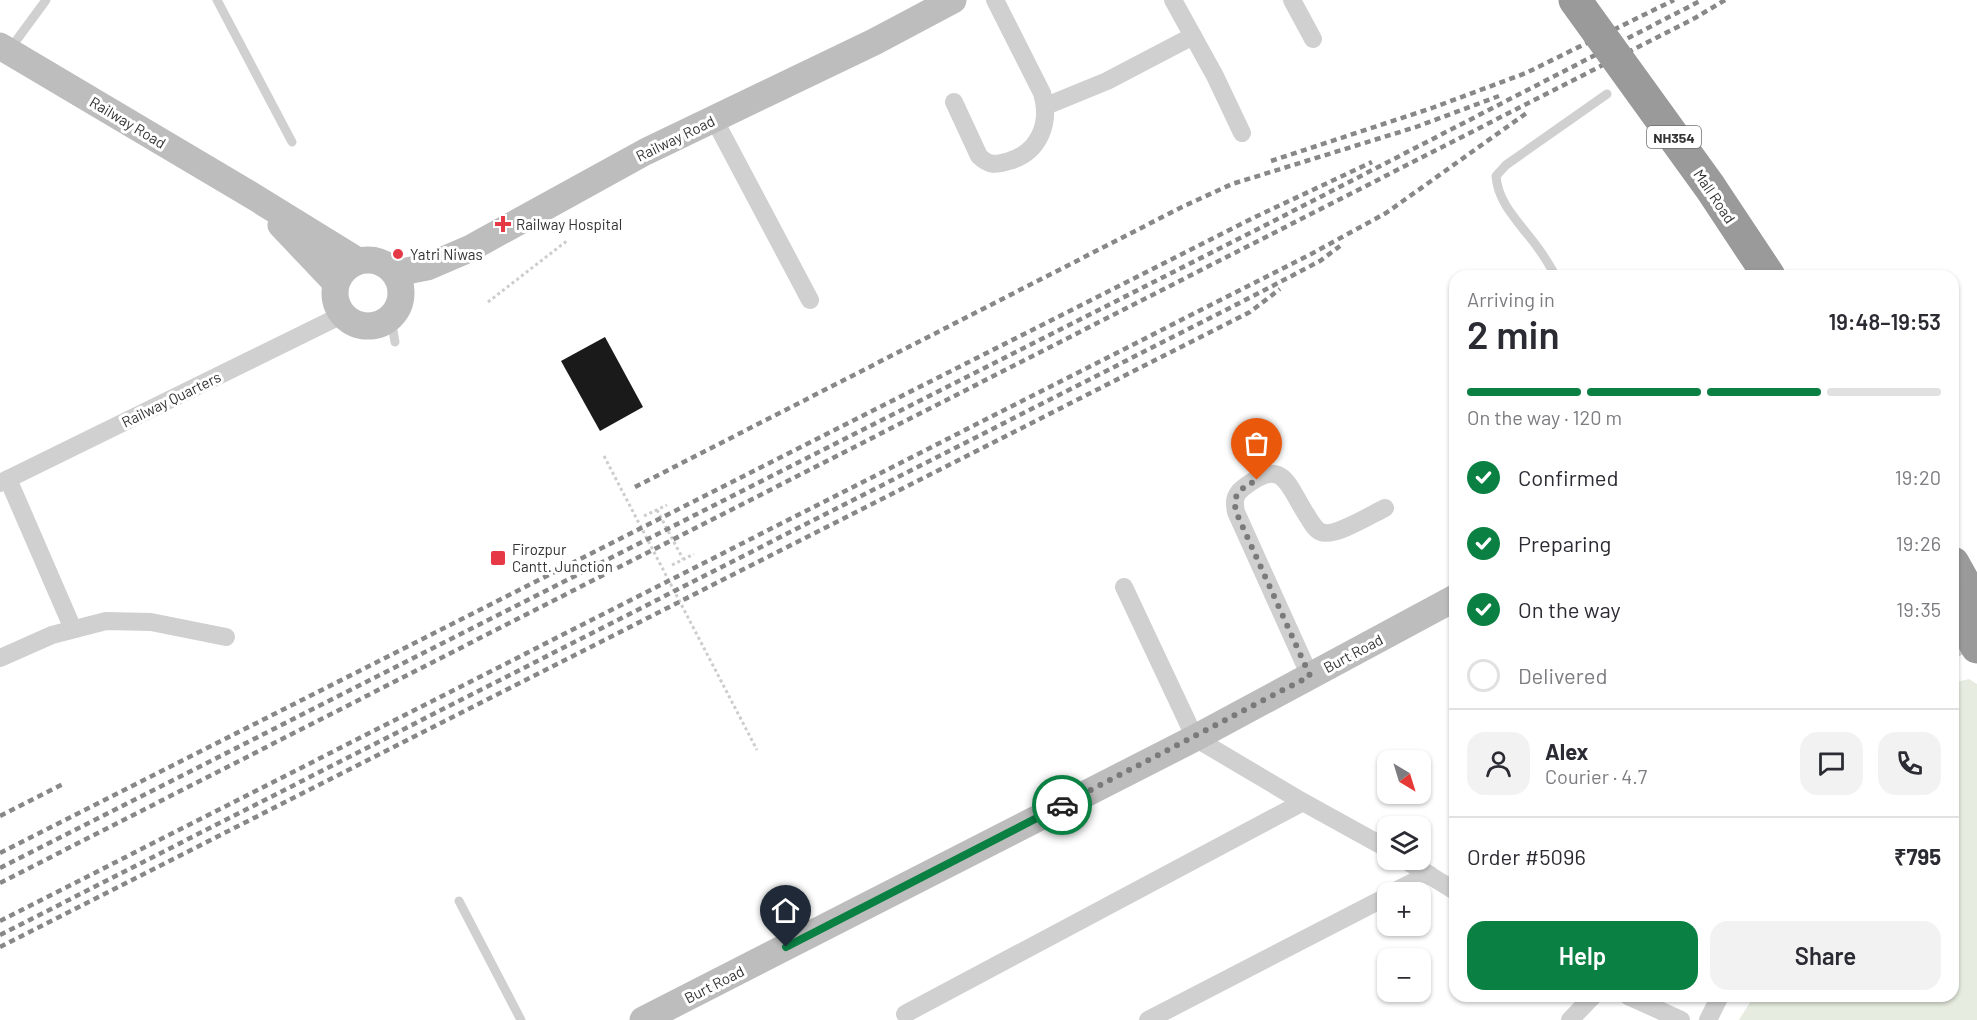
<!DOCTYPE html>
<html lang="en">
<head>
<meta charset="utf-8">
<style>
	:root { --surface:#fff; --page:#f2f2f3; --text:#2b2b33; --muted:#7c7c81; --line:#e1e1e2; --accent:#0b8043 }
	body { margin:0; font-family:Barlow,sans-serif; background:var(--page); color:var(--text); height:100vh; display:flex; flex-direction:column; font-size:22px; white-space:nowrap }
	* { box-sizing:border-box; margin:0 }
	p { font-size:20px; color:var(--muted) }
	.icon { flex:none; width:33px; height:33px; fill:none; stroke:currentColor; stroke-width:2; stroke-linecap:round; stroke-linejoin:round }
	.map { position:relative; flex:1; overflow:hidden }
	.details { position:absolute; left:1449px; top:270px; width:510px; height:732px; display:flex; flex-direction:column; background:var(--surface); border-radius:18px; box-shadow:0 2px 4px #0004 }
	.details>* { flex:none }
	.needle { width:39px; rotate:142deg }
	.controls { position:absolute; left:1377px; top:750px; display:grid; gap:12px }
	.controls a { display:grid; place-items:center; width:54px; height:54px; border-radius:12px; background:var(--surface); box-shadow:0 2px 4px #0004; font-size:30px }
	.pin { position:absolute; display:grid; place-items:center; width:51px; height:51px; color:#fff; margin:-62px -26px; border-radius:50% 50% 50% 0; rotate:-45deg; box-shadow:0 0 6px #0007 }
	.pin .icon { rotate:45deg }
	.courier { position:absolute; display:grid; place-items:center; width:60px; height:60px; margin:-30px; border:4px solid #0b8043; border-radius:50%; background:#fff; color:#222; box-shadow:0 2px 8px #0007 }
	.headline em { font-style:normal; font-weight:600 }
	.headline div { display:flex; flex-direction:column-reverse }
	.headline { display:flex; align-items:center; justify-content:space-between; height:102px; padding:0 18px }
	h1 { font-size:39px; font-weight:600; line-height:45px }
	.bar { display:grid; grid-template-columns:repeat(4,1fr); gap:9px 6px; align-content:center; height:72px; padding:0 18px }
	.bar i { height:8px; border-radius:4px; background:var(--line) }
	.bar .active { background:var(--accent) }
	.bar p { grid-column:span 4 }
	.line { display:flex; align-items:center; gap:15px; padding:0 18px; border-top:2px solid var(--line) }
	.line div { flex:1 }
	.round { display:grid; place-items:center; flex:none; width:63px; height:63px; border-radius:18px; background:var(--page) }
	ol { padding:0 18px; list-style:none }
	li { display:flex; align-items:center; gap:18px; height:66px }
	li p { margin-inline-start:auto }
	li .icon { padding:6px; border-radius:50%; background:var(--accent); color:#fff; stroke-width:4 }
	li:last-child { color:var(--muted) }
	li i { width:33px; height:33px; border:3px solid var(--line); border-radius:50% }
	.action { display:flex; gap:12px; margin-top:auto; padding:12px 18px }
	.action a { flex:1; height:69px; border-radius:18px; background:var(--accent); color:#fff; font-size:24px; font-weight:600; line-height:69px; text-align:center }
	.action a+a { background:var(--page); color:var(--text) }
	.map>svg:first-child { display:block }
</style>
</head>
<body>
<div class="map">
<svg width="1977" height="1020" viewBox="0 0 1977 1020">
	<rect width="100%" height="100%" fill="#fff"/>
	<!-- green -->
	<polygon fill="#e6ecdf" points="1969,679 1977,684 1977,1020 1739,1020 1754,996 1953,996 1953,683"/>
	<!-- building -->
	<polygon fill="#1a1a1a" points="605,337 643,407 600,431 561,361"/>
	<g fill="none" stroke-linecap="round" stroke-linejoin="round">
		<!-- path -->
		<g stroke="#cdcdcd" stroke-width="3" stroke-dasharray="3 3" stroke-linecap="butt">
			<polyline points="488,302 568,240"/>
			<polyline points="604,456 757,750"/>
			<polyline points="657,510 683,559"/>
			<polyline points="644,516 667,505"/>
			<polyline points="672,565 694,554"/>
		</g>
		<!-- lane -->
		<g stroke="#d0d0d0" stroke-width="9">
			<polyline points="217,0 292,142"/>
			<polyline points="10,49 46,0"/>
			<path d="M1556,276C1550,267 1545,257 1538,248C1522,225 1498,205 1496,176L1506,165L1607,94"/>
			<polyline points="391,319 395,342"/>
			<polyline points="459,901 521,1020"/>
		</g>
		<!-- street -->
		<g stroke="#d0d0d0" stroke-width="18">
			<polyline points="1173,0 1215,76 1242,133"/>
			<polyline points="1292,0 1313,39"/>
			<path d="M954,102L979,156C989,166 996,165 1009,161C1040,152 1051,122 1042,93L995,0"/>
			<polyline points="1046,106 1107,81 1193,36"/>
			<polyline points="714,119 810,300"/>
			<polyline points="8,479 73,629"/>
			<polyline points="0,483 342,315"/>
			<polyline points="1124,587 1195,738 1303,802 1388,849"/>
			<polyline points="1953,650 1971,636"/>
			<polyline points="0,658 52,635 106,621 151,622 226,637"/>
			<path d="M1310,676L1236,512C1234,502 1234,495 1243,488C1283,457 1286,482 1306,514C1310,520 1314,529 1321,532C1334,538 1372,514 1385,508"/>
			<polyline points="1405,860 1455,891"/>
			<polyline points="1393,892 1429,874"/>
			<polyline points="1628,996 1681,1020"/>
			<polyline points="905,1014 1303,802"/>
			<polyline points="1148,1020 1388,896"/>
			<polyline points="1570,1020 1593,996"/>
			<polyline points="1708,1020 1720,996"/>
		</g>
		<!-- secondary -->
		<g stroke="#bdbdbd" stroke-width="27">
			<polyline points="0,46 256,198 358,261"/>
			<polyline points="281,225 336,283"/>
			<circle cx="368" cy="293" r="33"/>
			<polyline points="396,273 427,267 469,249 645,152 874,42 953,0"/>
			<polyline points="643,1020 1195,738 1455,598"/>
		</g>
		<!-- highway -->
		<g stroke="#9a9a9a" stroke-width="33">
			<polyline points="1953,563 1977,606"/>
			<polyline points="1953,604 1977,647"/>
		</g>
		<!-- rail -->
		<g stroke="#888" stroke-width="4.5" stroke-dasharray="6 4.5" stroke-linecap="butt">
			<polyline points="1271,161 1432,108 1526,73 1674,0"/>
			<polyline points="635,487 1182,207 1232,184 1416,127 1499,96"/>
			<polyline points="0,816 63,784"/>
			<polyline points="0,853 1253,218 1372,162"/>
			<polyline points="0,868 1258,229 1702,0"/>
			<polyline points="0,883 1695,18 1725,0"/>
			<polyline points="0,921 1313,253 1386,213 1528,112"/>
			<polyline points="0,935 1259,293 1320,261 1340,246"/>
			<polyline points="0,947 1250,312 1280,289"/>
		</g>
		<!-- highway-bridge -->
		<polyline stroke="#9a9a9a" stroke-width="33" points="1575,0 1710,187 1769,276"/>
	</g>
	<g fill="none" stroke-linecap="round" stroke-linejoin="round">
		<!-- done -->
		<path stroke="#7a7a7a" stroke-width="6" stroke-dasharray="0 10.8" d="M1062,805L1310,676L1236,512C1232,492 1241,489 1257,480"/>
		<!-- route -->
		<polyline stroke="#0b8043" stroke-width="8" points="786,947 1062,805"/>
	</g>
	<!-- markers -->
	<g fill="#e63946" stroke="#fff" stroke-width="2">
		<path d="M500 215h6v6h6v6h-6v6h-6v-6h-6v-6h6z"/>
		<circle cx="398" cy="254" r="6"/>
		<rect x="490" y="550" width="16" height="16" rx="3"/>
	</g>
	<g text-anchor="middle" dominant-baseline="central" stroke-width="6" stroke-linejoin="round" paint-order="stroke">
		<!-- shield labels -->
		<rect fill="#fff" stroke="#707070" stroke-width="1.5" x="1647" y="126" width="54" height="22" rx="4.5"/>
		<g font-size="14" font-weight="bold" fill="#333">
			<text x="1674" y="137">NH354</text>
		</g>
		<!-- street labels -->
		<g font-size="15" fill="#333" stroke="#fff">
			<text transform="translate(128 122) rotate(31)">Railway Road</text>
			<text transform="translate(675 138) rotate(-26)">Railway Road</text>
			<text transform="translate(1715 196) rotate(56)">Mall Road</text>
			<text transform="translate(171 399) rotate(-26)">Railway Quarters</text>
			<text transform="translate(1353 653) rotate(-28)">Burt Road</text>
			<text transform="translate(714 984) rotate(-27)">Burt Road</text>
		</g>
		<!-- poi labels -->
		<g font-size="15" fill="#333" stroke="#fff" text-anchor="start">
			<text x="516" y="224">Railway Hospital</text>
			<text x="410" y="254">Yatri Niwas</text>
			<text x="512" y="549">Firozpur<tspan x="512" dy="17">Cantt. Junction</tspan></text>
		</g>
	</g>
</svg>
<div class="controls">
<a><svg class="needle" viewBox="-14 -14 28 28"><path d="M0-13l5 13h-10z" fill="#e53935"/><path d="M0 13l5-13h-10z" fill="#7c7c81"/></svg></a>
<a><svg class="icon" aria-label="layers" viewBox="0 0 24 24"><path d="M12 4l9 5-9 5-9-5zM3 14l9 5 9-5"/></svg></a>
<a>+</a>
<a>−</a>
</div>
<div class="pin" style="left:1257px;top:480px;background:#ea580c"><svg class="icon" aria-label="bag" viewBox="0 0 24 24"><path d="M5 8h14l-1 12H6zM9 8a3 3 0 0 1 6 0"/></svg></div>
<div class="pin" style="left:786px;top:947px;background:#1f2937"><svg class="icon" aria-label="home" viewBox="0 0 24 24"><path d="M3 11l9-7 9 7M6 9v11h12V9"/></svg></div>
<div class="courier" style="left:1062px;top:805px"><svg class="icon" aria-label="car" viewBox="0 0 24 24"><path d="M5 17H2v-5l4-1 3-4h7l3 4 3 1v5h-3M9 17h6M6 11h13"/><circle cx="7" cy="17" r="2"/><circle cx="17" cy="17" r="2"/></svg></div>
<section class="details">
<div class="headline"><div><h1>2 min</h1><p>Arriving in</p></div><em>19:48–19:53</em></div>
<div class="bar"><i class="active"></i><i class="active"></i><i class="active"></i><i></i><p>On the way · 120 m</p></div>
<ol>
<li><svg class="icon" aria-label="check" viewBox="0 0 24 24"><path d="M5 12l5 5 9-10"/></svg>Confirmed<p>19:20</p></li>
<li><svg class="icon" aria-label="check" viewBox="0 0 24 24"><path d="M5 12l5 5 9-10"/></svg>Preparing<p>19:26</p></li>
<li><svg class="icon" aria-label="check" viewBox="0 0 24 24"><path d="M5 12l5 5 9-10"/></svg>On the way<p>19:35</p></li>
<li><i></i>Delivered</li>
</ol>
<div class="line" style="height:108px"><a class="round"><svg class="icon" aria-label="person" viewBox="0 0 24 24"><circle cx="12" cy="8" r="4"/><path d="M4 21q1-7 8-7t8 7"/></svg></a><div><b>Alex</b><p>Courier · 4.7</p></div><a class="round"><svg class="icon" aria-label="chat" viewBox="0 0 24 24"><path d="M4 5h16v11H9l-5 4z"/></svg></a><a class="round"><svg class="icon" aria-label="phone" viewBox="0 0 24 24"><path d="M5 4h4l2 5-3 2q2 4 5 5l2-3 5 2v4C11 20 4 13 5 4z"/></svg></a></div>
<div class="line" style="height:78px"><div>Order #5096</div><b>₹795</b></div>
<div class="action"><a>Help</a><a>Share</a></div>
</section>
</div>
</body>
</html>
